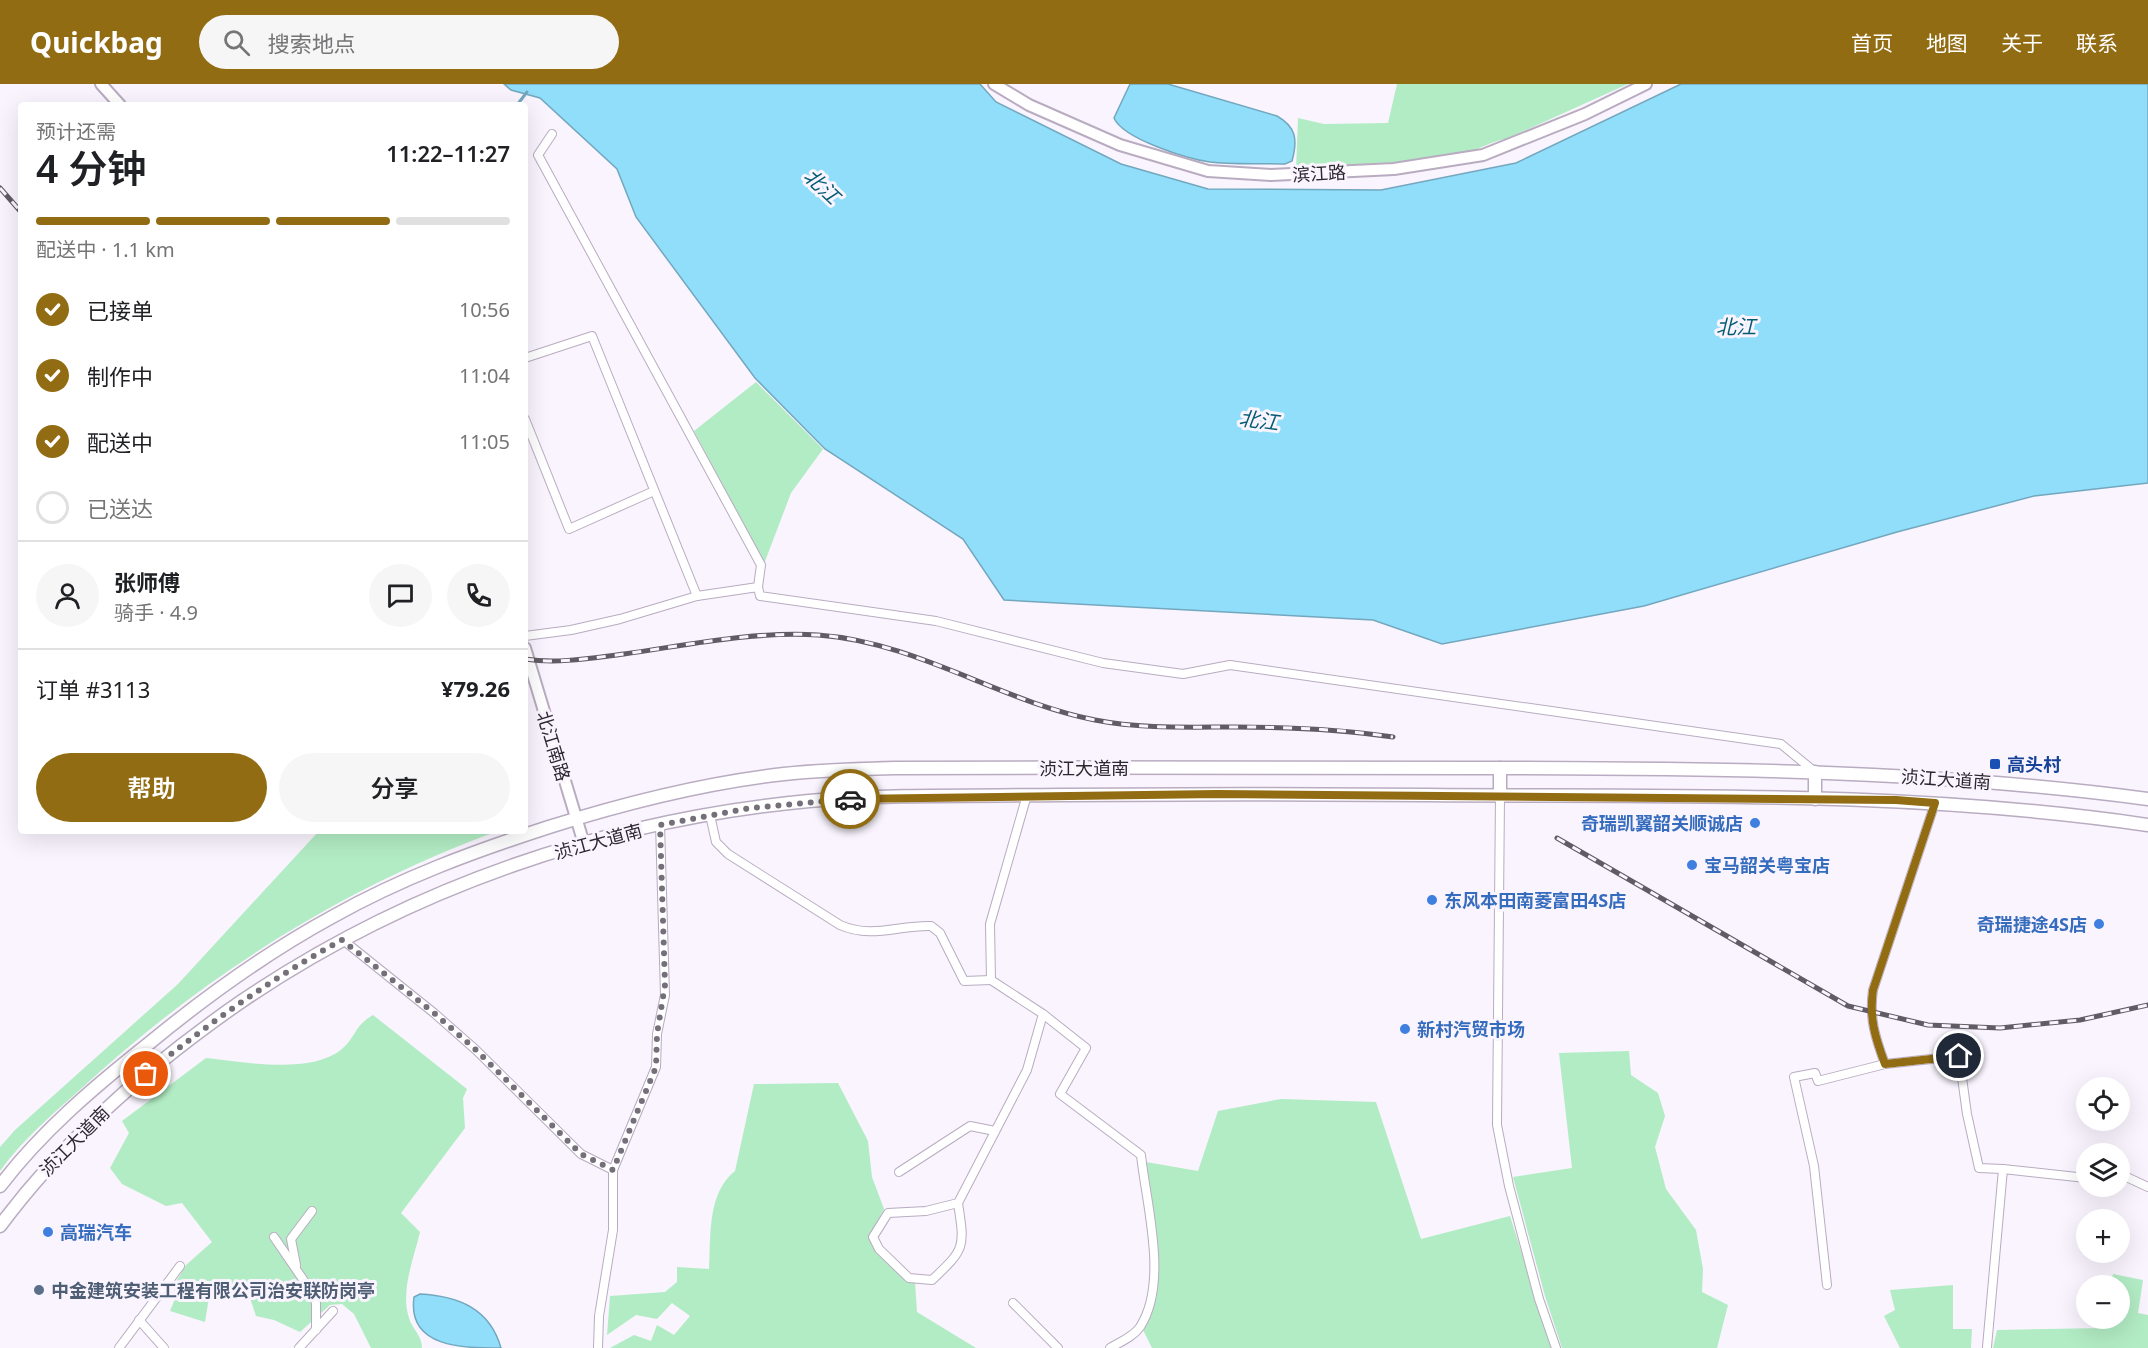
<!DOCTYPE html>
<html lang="zh">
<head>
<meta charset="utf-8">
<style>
	:root { --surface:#fff; --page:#f6f6f6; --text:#202124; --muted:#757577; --line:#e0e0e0; --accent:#926c13 }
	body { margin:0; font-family:"Noto Sans","Noto Sans SC",sans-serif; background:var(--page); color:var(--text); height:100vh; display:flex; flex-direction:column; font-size:22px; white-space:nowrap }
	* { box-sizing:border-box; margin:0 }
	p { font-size:20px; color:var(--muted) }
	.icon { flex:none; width:33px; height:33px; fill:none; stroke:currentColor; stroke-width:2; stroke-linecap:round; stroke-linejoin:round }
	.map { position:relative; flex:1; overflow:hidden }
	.details { position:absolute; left:18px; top:18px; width:510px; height:732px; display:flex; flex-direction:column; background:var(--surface); border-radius:6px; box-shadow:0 6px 24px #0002 }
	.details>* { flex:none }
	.tools { position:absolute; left:2076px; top:993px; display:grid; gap:12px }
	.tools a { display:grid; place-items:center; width:54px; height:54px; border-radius:50%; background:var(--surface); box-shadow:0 6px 24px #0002; font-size:30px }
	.pin { position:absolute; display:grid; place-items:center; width:51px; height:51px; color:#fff; margin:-26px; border:3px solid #fff; border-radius:50%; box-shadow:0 2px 6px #0007 }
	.courier { position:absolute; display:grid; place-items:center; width:60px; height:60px; margin:-30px; border:4px solid #926c13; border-radius:50%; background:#fff; color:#222; box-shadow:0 2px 8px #0007 }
	.overview em { font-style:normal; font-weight:600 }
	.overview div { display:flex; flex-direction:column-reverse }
	.overview { display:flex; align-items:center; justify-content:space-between; height:102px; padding:0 18px }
	h1 { font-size:39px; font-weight:600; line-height:45px }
	.bar { display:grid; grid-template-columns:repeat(4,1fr); gap:9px 6px; align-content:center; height:72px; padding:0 18px }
	.bar i { height:8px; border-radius:4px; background:var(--line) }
	.bar .on { background:var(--accent) }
	.bar p { grid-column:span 4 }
	.line { display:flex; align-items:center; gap:15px; padding:0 18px; border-top:2px solid var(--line) }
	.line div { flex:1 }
	.round { display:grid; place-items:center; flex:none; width:63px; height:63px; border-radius:32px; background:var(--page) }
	ol { padding:0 18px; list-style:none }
	li { display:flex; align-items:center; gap:18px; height:66px }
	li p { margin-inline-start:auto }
	li .icon { padding:6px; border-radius:50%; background:var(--accent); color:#fff; stroke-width:4 }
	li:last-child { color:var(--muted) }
	li i { width:33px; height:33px; border:3px solid var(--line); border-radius:50% }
	.button { display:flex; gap:12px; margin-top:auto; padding:12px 18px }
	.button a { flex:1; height:69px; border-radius:36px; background:var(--accent); color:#fff; font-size:24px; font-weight:600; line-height:69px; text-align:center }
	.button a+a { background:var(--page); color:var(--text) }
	header { display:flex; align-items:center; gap:36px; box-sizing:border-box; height:84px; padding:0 30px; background:var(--accent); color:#fff }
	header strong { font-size:28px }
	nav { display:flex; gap:33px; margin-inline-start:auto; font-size:21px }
	.search { width:420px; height:54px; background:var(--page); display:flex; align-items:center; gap:15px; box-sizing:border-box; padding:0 21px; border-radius:33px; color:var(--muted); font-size:22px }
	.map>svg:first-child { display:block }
</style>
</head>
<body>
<header>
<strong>Quickbag</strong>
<div class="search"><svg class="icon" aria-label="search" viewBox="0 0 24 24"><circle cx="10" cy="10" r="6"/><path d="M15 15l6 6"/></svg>搜索地点</div>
<nav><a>首页</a><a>地图</a><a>关于</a><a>联系</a></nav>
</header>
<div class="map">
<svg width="2148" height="1264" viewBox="0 0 2148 1264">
	<rect width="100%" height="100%" fill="#f9f4fd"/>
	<!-- green -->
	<g fill="#b2ecc4">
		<path d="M1397,0H1628L1506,55C1491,57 1481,65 1467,68C1411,81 1353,82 1296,86L1298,34L1324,40L1388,39Z"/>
		<polygon points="756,298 823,365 791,409 764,480 694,347"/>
		<path d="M319,747H498C342,804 205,891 83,1003C54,1029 23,1055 0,1087V1063L15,1046L178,900Z"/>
		<path d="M373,931L467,1005L463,1014L465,1044L401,1129L420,1148C414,1174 400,1207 409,1234C412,1245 422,1251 422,1264H371L354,1230L342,1220L330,1221L300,1248L274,1236L256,1232L249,1211L232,1202L210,1207L205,1238L170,1227L177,1210L173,1203L186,1181L212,1158L182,1119L166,1122L122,1100L110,1084L129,1049L122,1037L206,974C244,978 311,991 342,965C356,953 354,942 373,931Z"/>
		<polygon points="1629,967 1631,991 1658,1009 1665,1032 1655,1063 1666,1105 1696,1146 1703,1185 1702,1208 1728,1221 1717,1264 1562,1264 1545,1212 1513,1093 1572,1084 1559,969"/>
		<path d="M838,999L868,1057L872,1093L884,1125L870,1151L915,1198L917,1228L976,1264H610L634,1251L651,1257L657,1241L674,1251L690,1232L672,1219L657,1235L636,1231L607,1251L610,1212L665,1208L677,1198V1183L709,1185C711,1152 707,1109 735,1087L754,1000Z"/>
		<polygon points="1281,1015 1376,1018 1421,1155 1510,1132 1552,1264 1152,1264 1143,1246 1157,1212 1158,1173 1146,1078 1198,1087 1218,1027"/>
		<polygon points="2113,1190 2143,1196 2138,1229 2148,1231 2148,1264 1993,1264 1997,1246 2103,1244 2105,1235 2120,1234 2120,1202 2111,1201"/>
		<polygon points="1953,1201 1953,1245 1972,1245 1971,1264 1900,1264 1884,1232 1895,1226 1890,1206"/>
	</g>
	<!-- water -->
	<g fill="#91defb" stroke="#73a7be" stroke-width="1.5">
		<polygon points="504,0 980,0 996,18 1121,80 1208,105 1381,106 1516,79 1681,0 2148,0 2148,399 2034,412 1897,448 1644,522 1442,560 1373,536 1004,516 963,455 825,365 755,294 636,133 617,85 540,14 511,6"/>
		<path d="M1130,0H1168L1277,32C1296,43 1298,55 1292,77L1285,80C1261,79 1235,81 1210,78C1188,75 1123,55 1114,34Z"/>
		<path d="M420,1210C459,1212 490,1225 501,1264C463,1264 407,1264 414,1213Z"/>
	</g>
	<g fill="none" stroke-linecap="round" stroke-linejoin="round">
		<!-- stream -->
		<polyline stroke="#73a7be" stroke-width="3" points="517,21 527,8"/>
		<!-- street casing -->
		<g stroke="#b9acc1" stroke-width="10">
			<g id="street">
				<polyline points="552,50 538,71 761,481 758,503"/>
				<polyline points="525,274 592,252 697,512"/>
				<polyline points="525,335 569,445 654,407"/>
				<polyline points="525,552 571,546 620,535 697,512 758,503 760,512 936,537 1103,579 1183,590 1230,581 1781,660 1815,688"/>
				<path d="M1027,711L990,840L991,896L1043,930L1086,964L1060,1010L1141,1071C1146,1120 1169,1198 1140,1243C1133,1253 1120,1258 1110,1264"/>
				<polyline points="1500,712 1497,1041 1509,1102 1539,1215 1556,1264"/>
				<path d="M710,731L716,758L728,770L840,841C872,855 898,841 931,842L940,849L964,897L991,896"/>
				<polyline points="343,856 434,929 476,966 581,1070 613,1086"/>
				<path d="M1885,980C1875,953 1869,934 1873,906L1935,719"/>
				<polyline points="899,1088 970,1042 995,1047"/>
				<polyline points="2120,1090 2148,1103"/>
				<path d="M958,1119C965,1164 965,1165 932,1196L909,1194L879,1165L873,1153L888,1129L926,1127L958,1119L1027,986L1043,930"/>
				<polyline points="274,1153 313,1210 316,1219 316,1246"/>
				<polyline points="296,1181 291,1155 312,1127"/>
				<polyline points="1827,1201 1814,1082 1794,993 1815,989 1818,997 1885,980 1959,972 1967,1030 1979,1084 2003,1085"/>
				<polyline points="1013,1219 1058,1264"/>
				<polyline points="139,1236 164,1264"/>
				<polyline points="1987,1263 2003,1085 2086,1094"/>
				<polyline points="119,1264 180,1182"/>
				<polyline points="299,1264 333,1227"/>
				<polyline points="598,1264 599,1232 613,1146 613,1086 656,983 657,950 665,911 660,740"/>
			</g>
		</g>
		<!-- secondary casing -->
		<g stroke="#b9acc1" stroke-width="14">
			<g id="secondary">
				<polyline points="101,0 120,21"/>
				<polyline points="994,0 1029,21 1120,61 1208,87 1271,91 1394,85 1483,71 1585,30 1646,0"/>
				<polyline points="525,564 584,760"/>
			</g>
		</g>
		<!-- primary casing -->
		<g stroke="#b9acc1" stroke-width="15">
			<g id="primary">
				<polyline points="1500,684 1500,712"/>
				<polyline points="1815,688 1815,715"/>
				<path d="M0,1102C41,1048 94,1003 147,961C205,913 266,869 332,833C401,794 475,767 549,743C625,719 704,699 784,690C821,686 859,685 896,684C1087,683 1278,684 1469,684C1696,684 1923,685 2148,715"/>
				<path d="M0,1142C66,1053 151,980 242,917C410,803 607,736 809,717C892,710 977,712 1061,711C1183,710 1305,710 1427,711C1667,713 1910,706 2148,741"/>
			</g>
		</g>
		<!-- street -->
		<use href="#street" stroke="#fff" stroke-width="8"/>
		<!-- secondary -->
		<use href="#secondary" stroke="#fff" stroke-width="10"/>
		<!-- primary -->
		<use href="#primary" stroke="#fff" stroke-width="12"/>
		<!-- rail casing -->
		<g stroke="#605b64" stroke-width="5">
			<g id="rail">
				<polyline points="0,104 21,128"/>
				<path d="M525,575C558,580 592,574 624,570C688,561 754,547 818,551C917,558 999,617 1095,636C1141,645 1188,643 1235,643C1288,643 1340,645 1393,653"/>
				<polyline points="1557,754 1848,922 1928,941 2000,944 2080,936 2148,921"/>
			</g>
		</g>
		<!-- rail -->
		<use href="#rail" stroke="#f9f4fd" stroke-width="3" stroke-dasharray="9" stroke-linecap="butt"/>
	</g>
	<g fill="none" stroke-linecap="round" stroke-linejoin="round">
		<!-- done -->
		<path stroke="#746f78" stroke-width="6" stroke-dasharray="0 10.8" d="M146,990C208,940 272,894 342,856L434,929L476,966L581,1070L613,1086L656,983L657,950L665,901L660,741L750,724L850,715"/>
		<!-- route -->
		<path stroke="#926c13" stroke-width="8" d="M850,715L1217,710L1896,716L1935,719L1873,906C1869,934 1875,953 1885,980L1959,972"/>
	</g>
	<!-- markers -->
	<rect fill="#1a4fb4" stroke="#f9f4fd" stroke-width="2" x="1989" y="674" width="12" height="12" rx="3"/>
	<g fill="#3f7fe0" stroke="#f9f4fd" stroke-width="2">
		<circle cx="1755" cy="739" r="6"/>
		<circle cx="1692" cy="781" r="6"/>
		<circle cx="1432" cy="816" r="6"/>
		<circle cx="2099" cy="840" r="6"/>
		<circle cx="1405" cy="945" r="6"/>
		<circle cx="48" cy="1148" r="6"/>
	</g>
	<circle fill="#5c6f8a" stroke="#f9f4fd" stroke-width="2" cx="39" cy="1206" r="6"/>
	<g text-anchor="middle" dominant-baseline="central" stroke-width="6" stroke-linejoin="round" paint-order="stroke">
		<!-- street labels -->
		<g font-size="18" fill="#2d2830" stroke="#f9f4fd">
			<text transform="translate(1319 89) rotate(-3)">滨江路</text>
			<text transform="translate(554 662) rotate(73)">北江南路</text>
			<text x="1084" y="684">浈江大道南</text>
			<text transform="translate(1946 695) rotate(4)">浈江大道南</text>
			<text transform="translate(598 757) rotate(-15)">浈江大道南</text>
			<text transform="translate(74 1057) rotate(-45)">浈江大道南</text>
		</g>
		<!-- transit labels -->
		<g font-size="18" font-weight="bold" fill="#164399" stroke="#f9f4fd" text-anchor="start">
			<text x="2007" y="680">高头村</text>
		</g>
		<!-- shop labels -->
		<g font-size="18" font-weight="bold" fill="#366cbe" stroke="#f9f4fd" text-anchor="start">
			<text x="1743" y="739" text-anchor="end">奇瑞凯翼韶关顺诚店</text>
			<text x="1704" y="781">宝马韶关粤宝店</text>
			<text x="1444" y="816">东风本田南菱富田4S店</text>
			<text x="2087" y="840" text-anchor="end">奇瑞捷途4S店</text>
			<text x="1417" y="945">新村汽贸市场</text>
			<text x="60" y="1148">高瑞汽车</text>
		</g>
		<!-- service labels -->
		<g font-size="18" font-weight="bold" fill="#4e5e75" stroke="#f9f4fd" text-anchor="start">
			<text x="51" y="1206">中金建筑安装工程有限公司治安联防岗亭</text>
		</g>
		<!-- water labels -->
		<g font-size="20" font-style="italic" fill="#005b73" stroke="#f9f4fd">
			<text transform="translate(822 102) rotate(43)">北江</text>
			<text x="1736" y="242">北江</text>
			<text transform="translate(1259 336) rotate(7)">北江</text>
		</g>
	</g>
</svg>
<div class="tools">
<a><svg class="icon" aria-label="locate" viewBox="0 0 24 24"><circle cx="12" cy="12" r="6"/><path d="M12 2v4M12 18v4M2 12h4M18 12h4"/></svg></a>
<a><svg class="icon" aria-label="layers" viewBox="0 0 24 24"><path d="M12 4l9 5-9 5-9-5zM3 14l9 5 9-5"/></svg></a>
<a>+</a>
<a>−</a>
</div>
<div class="pin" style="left:146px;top:990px;background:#ea580c"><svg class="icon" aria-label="bag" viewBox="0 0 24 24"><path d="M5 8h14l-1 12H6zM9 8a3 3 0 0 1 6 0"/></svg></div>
<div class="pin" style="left:1959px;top:972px;background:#1f2937"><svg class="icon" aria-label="home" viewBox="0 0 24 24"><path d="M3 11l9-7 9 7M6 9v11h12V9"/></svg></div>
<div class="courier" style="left:850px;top:715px"><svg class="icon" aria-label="car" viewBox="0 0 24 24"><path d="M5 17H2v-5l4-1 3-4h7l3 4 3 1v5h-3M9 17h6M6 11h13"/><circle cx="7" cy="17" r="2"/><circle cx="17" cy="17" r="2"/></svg></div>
<section class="details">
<div class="overview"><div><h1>4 分钟</h1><p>预计还需</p></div><em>11:22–11:27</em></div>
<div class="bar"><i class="on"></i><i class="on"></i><i class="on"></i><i></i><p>配送中 · 1.1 km</p></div>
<ol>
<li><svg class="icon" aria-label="check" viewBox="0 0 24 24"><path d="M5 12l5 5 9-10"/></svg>已接单<p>10:56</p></li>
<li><svg class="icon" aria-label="check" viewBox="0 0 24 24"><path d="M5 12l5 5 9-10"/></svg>制作中<p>11:04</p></li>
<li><svg class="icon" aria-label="check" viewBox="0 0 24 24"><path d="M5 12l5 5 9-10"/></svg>配送中<p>11:05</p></li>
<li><i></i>已送达</li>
</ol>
<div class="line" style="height:108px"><a class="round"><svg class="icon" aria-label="person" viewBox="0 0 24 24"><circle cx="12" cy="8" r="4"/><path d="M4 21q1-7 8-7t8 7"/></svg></a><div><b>张师傅</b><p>骑手 · 4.9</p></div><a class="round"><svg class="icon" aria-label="chat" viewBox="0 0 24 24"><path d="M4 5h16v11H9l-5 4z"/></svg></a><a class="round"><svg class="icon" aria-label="phone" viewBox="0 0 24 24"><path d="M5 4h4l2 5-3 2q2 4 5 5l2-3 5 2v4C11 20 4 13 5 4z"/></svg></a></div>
<div class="line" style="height:78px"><div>订单 #3113</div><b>¥79.26</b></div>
<div class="button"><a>帮助</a><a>分享</a></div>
</section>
</div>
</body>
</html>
